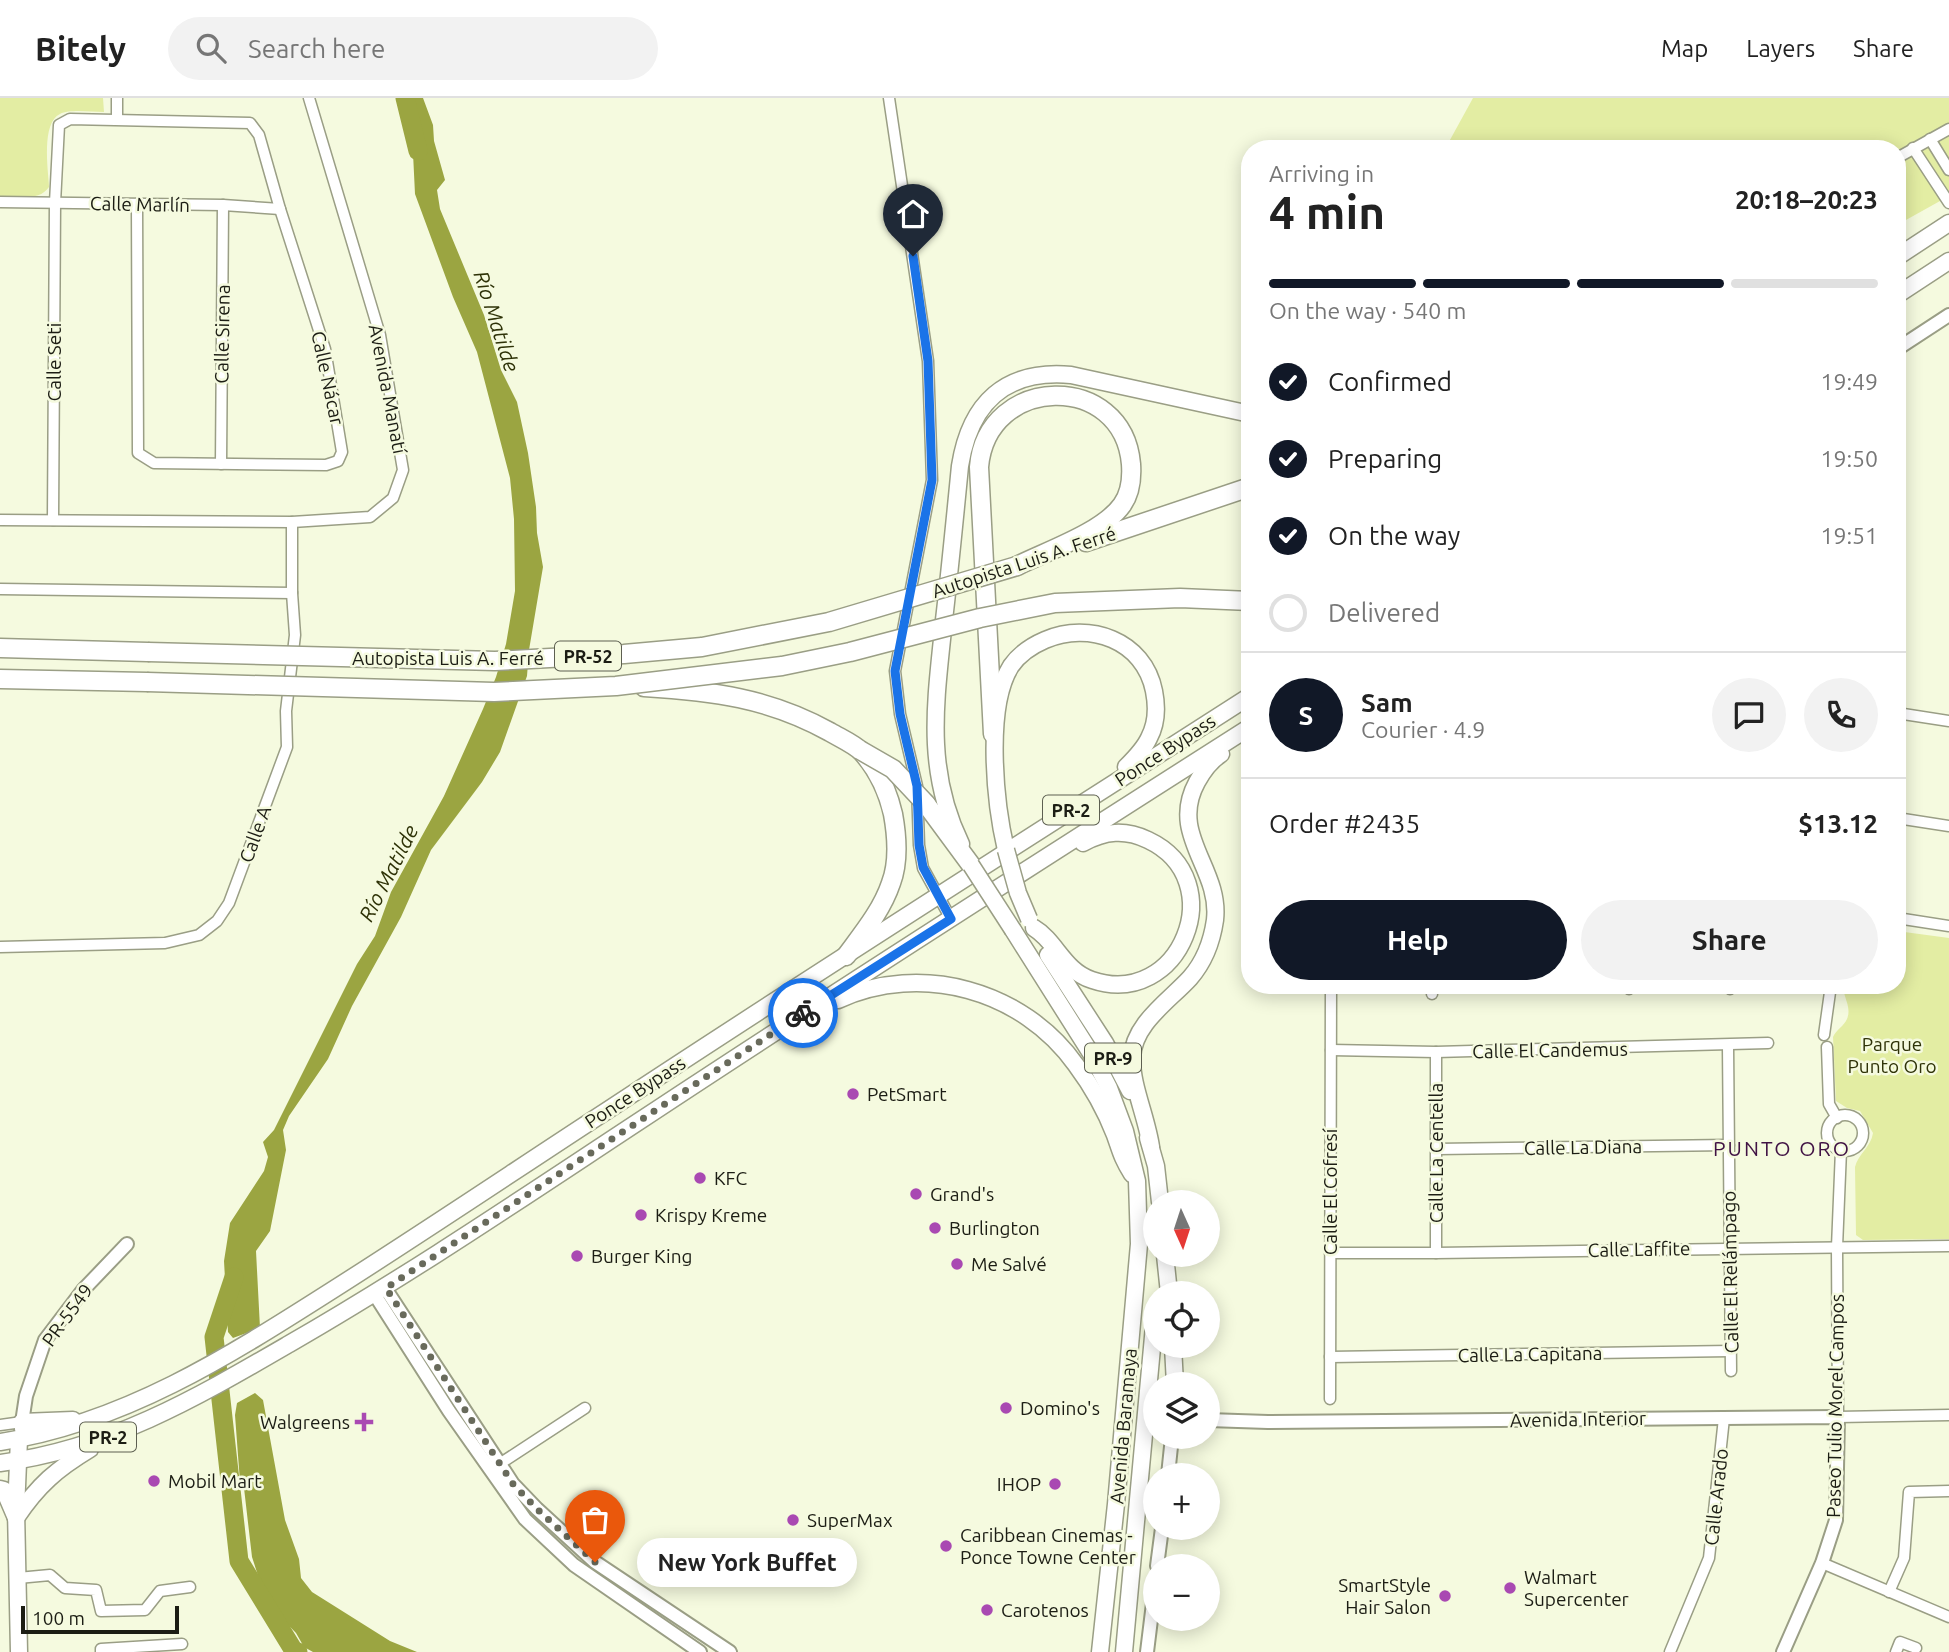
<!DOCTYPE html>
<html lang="en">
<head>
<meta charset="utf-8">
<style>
	:root { --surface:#fff; --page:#f2f2f2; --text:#222; --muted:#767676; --line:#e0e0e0; --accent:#111827 }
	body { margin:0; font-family:Ubuntu,sans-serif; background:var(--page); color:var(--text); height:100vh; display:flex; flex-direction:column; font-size:26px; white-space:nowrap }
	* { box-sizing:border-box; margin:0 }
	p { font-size:23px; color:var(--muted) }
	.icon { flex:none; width:38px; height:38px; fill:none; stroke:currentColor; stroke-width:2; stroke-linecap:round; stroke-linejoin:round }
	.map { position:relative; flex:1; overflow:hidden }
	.side { position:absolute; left:1241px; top:42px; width:665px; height:854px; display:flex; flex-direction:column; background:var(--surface); border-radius:28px; box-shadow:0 4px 18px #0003 }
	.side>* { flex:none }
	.needle { width:46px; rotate:177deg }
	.controls { position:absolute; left:1143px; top:1092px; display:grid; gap:14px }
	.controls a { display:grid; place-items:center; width:77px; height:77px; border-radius:50%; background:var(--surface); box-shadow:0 4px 18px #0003; font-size:35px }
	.scale { position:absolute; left:21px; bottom:18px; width:158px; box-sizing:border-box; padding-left:7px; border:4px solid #1c1d14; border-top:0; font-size:19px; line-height:24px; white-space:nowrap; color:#1c1d14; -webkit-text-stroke:5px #f5fadf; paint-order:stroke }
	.pin { position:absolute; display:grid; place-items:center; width:60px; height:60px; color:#fff; margin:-72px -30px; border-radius:50% 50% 50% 0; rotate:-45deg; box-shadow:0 0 7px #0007 }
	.pin .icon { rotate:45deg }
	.courier { position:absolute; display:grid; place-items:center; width:70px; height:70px; margin:-35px; border:5px solid #1a73e8; border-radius:50%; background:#fff; color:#222; box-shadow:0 2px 9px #0007 }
	.bubble { position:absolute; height:49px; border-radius:24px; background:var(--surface); box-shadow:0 4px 18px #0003; font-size:23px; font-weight:600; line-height:49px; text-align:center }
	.headline em { font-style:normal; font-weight:600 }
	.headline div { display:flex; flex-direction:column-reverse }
	.headline { display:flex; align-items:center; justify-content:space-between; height:119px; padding:0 28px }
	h1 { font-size:46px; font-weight:600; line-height:52px }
	.bar { display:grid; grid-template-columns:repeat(4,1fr); gap:10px 7px; align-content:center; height:84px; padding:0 28px }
	.bar i { height:9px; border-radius:5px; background:var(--line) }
	.bar .selected { background:var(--accent) }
	.bar p { grid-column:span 4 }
	.line { display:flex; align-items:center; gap:18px; padding:0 28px; border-top:2px solid var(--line) }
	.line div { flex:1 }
	.round { display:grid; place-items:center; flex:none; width:74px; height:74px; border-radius:37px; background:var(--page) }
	ol { padding:0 28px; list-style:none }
	li { display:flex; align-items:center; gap:21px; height:77px }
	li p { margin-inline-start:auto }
	li .icon { padding:7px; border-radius:50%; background:var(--accent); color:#fff; stroke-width:4 }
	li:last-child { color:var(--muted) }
	li i { width:38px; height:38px; border:4px solid var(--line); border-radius:50% }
	.cta { display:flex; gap:14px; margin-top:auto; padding:14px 28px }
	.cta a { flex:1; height:80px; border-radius:42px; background:var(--accent); color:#fff; font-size:28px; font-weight:600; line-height:80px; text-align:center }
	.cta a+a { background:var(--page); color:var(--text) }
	header { display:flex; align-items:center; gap:42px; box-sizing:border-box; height:98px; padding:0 35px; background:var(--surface); border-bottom:2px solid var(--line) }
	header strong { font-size:33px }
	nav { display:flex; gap:38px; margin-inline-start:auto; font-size:24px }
	.search { width:490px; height:63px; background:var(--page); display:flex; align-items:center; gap:18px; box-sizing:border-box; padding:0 24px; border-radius:38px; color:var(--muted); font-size:26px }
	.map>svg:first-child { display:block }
</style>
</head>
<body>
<header>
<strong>Bitely</strong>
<div class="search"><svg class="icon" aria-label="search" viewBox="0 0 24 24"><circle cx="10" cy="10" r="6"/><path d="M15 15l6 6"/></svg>Search here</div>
<nav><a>Map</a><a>Layers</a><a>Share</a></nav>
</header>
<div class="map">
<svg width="1949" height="1554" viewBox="0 0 1949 1554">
	<rect width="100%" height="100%" fill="#f5fadf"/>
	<!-- green -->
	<g fill="#e3eda3">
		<path d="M0,0H103L104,14C91,14 70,11 60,16C41,25 48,71 49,89C39,104 16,98 0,98Z"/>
		<polygon points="1473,0 1949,0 1949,98 1897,127 1897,51 1445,51"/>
		<path d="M1897,833L1949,840V1141L1863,1142L1856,1137L1855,1069C1858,1056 1871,1049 1873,1035L1860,1013L1847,1010L1836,1003L1833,939C1836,932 1844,928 1847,921C1852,909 1843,899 1843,887H1897Z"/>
	</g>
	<!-- water -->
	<g fill="#9ba541">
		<polygon points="406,0 423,0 433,27 434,43 445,82 437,92 440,111 484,217 501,272 517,304 528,355 536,409 537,435 543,469 529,552 527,578 500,654 482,684 431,752 401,819 352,908 328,961 289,1018 283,1032 286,1052 270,1133 256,1153 260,1230 233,1240 228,1234 224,1163 230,1125 264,1073 268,1059 263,1044 274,1032 357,866 375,838 391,794 444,698 483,611 496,579 506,546 515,493 514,421 510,380 477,254 453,199 415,96 411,14"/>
		<polygon points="255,1295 263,1302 285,1422 299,1461 301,1480 312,1494 390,1543 417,1554 313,1554 304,1549 296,1535 267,1505 252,1459 244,1390 240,1384 235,1317 237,1305"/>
	</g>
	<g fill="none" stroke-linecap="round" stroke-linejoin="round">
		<!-- river -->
		<g stroke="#9ba541" stroke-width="19">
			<polyline points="405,0 418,53"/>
			<polyline points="234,1179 214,1239 239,1463 294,1553 298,1554"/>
		</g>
		<!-- minor casing -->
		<g stroke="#9a9e85" stroke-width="13">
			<g id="minor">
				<polyline points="889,0 928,263 932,382 895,573 900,616 917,688 919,747 923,770 951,821"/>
				<polyline points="117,21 117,0"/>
				<polyline points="1930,41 1949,72"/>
				<polyline points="1913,50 1949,105"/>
				<polyline points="1897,60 1949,31"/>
				<polyline points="0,104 223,107 280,111"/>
				<polyline points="221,366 223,107"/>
				<polyline points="0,422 292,424 370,419 393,400 403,372 380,237 309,0"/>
				<polyline points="53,422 55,105 59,27 70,21 250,25 259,37 280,111 325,251 342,354 338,363 326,367 154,365 138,355 137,106"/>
				<polyline points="0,491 292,495"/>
				<polyline points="1897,615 1949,623"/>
				<polyline points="1897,720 1949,728"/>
				<polyline points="1897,820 1949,828"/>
				<polyline points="0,849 165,845 199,837 217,823 229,805 287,649 286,613 295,537 292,495 292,424"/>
				<polyline points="1629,891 1629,887"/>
				<polyline points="1730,891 1730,887"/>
				<polyline points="1432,896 1432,887"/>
				<polyline points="1824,937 1831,887"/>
				<polyline points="1728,948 1731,1273"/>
				<polyline points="1827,949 1829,1006 1837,1020"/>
				<polyline points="1331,952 1436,954 1768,945"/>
				<circle cx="1845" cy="1035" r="18"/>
				<polyline points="1437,1051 1729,1047"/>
				<polyline points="1841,1052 1837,1149 1838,1319 1949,1317"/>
				<polyline points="1330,1155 1436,1155 1949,1148"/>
				<polyline points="1436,1155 1436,954"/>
				<polyline points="1330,1259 1731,1253"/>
				<polyline points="1330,1301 1331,887"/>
				<polyline points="0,1327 22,1324"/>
				<polyline points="501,1365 585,1310"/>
				<polyline points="1822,1465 1949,1519"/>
				<polyline points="18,1480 50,1477 65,1490 96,1492 101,1513 145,1512 160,1493 190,1489"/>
				<polyline points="1889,1494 1904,1460 1909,1394 1949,1393"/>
				<polyline points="101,1554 101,1551 182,1546"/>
				<polyline points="1670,1554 1709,1460 1724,1320"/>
				<polyline points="1896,1554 1900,1544 1916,1550"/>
			</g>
		</g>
		<!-- tertiary casing -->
		<g stroke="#9a9e85" stroke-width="16">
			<g id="tertiary">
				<polyline points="1897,251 1949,217"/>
				<polyline points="385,1190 513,1386 537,1411 595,1464 730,1554"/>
				<polyline points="375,1197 449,1313 525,1421 574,1467 700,1554"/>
				<polyline points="1208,1322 1268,1324 1838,1319 1836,1422 1822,1465 1783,1554"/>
				<polyline points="21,1331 26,1298 45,1242 83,1192 127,1146"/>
				<polyline points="1168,1377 1172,1339"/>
				<polyline points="1157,1468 1162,1430"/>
				<polyline points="1147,1554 1155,1489"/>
			</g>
		</g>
		<!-- primary casing -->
		<g stroke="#9a9e85" stroke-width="19">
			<polyline id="primary" points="19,1554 16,1412 19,1341"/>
		</g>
		<!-- trunk casing -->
		<g stroke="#9a9e85" stroke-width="19">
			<g id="trunk">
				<polyline points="1897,159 1949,125"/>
				<polyline points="1897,197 1949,163"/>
				<path d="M961,746C924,670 936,602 944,522C950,471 955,419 960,368C970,305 1005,271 1071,277L1250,316"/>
				<path d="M1006,752C995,705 985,609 1011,568C1020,555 1031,548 1045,542C1089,523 1144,542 1154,593C1157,608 1157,625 1149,640C1144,651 1135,660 1126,669"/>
				<path d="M1034,830C1056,843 1064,873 1092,882C1180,912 1233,782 1148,742C1125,731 1105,733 1083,745"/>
				<polyline points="1013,832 1092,957 1109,990 1125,1033 1137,1083 1139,1146 1116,1406 1100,1554"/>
				<polyline points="1048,857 1105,945 1130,993"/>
				<path d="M838,902C921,864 1023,892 1076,967C1091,987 1106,1014 1115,1037C1121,1054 1122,1060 1132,1076"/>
				<polyline points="1148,1040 1156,1068 1160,1104"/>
				<path d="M1151,1049C1147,1020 1131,986 1132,960C1133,926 1169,903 1190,880C1204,864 1212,843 1215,822C1221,770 1168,737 1197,684C1203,673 1210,663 1221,656"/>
				<polyline points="1165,1157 1169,1195"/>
				<polyline points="1173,1248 1175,1286"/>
				<polyline points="22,1324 73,1322"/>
				<path d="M0,1344C122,1326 229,1258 331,1193C424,1134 516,1072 608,1012C820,872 1035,736 1250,598"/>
				<path d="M0,1365C109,1351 196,1300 289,1246C409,1177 524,1099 641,1022C842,889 1046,759 1250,629"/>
				<polyline points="0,1391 4,1392 16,1420"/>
				<path d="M16,1420C38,1387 57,1371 90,1351"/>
				<polyline points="1124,1554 1155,1217"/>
			</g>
		</g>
		<!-- motorway casing -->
		<g stroke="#9a9e85" stroke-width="21">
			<g id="motorway">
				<polyline points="1086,444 1250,389"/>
				<polyline points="0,550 148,554"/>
				<polyline points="0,581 147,584"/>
				<path d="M644,589C712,593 769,600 830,634C840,640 854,646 862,654C877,671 888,694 893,716C897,738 899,764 891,785C882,812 863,835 846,858"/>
				<path d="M993,636L979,369C987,276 1123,273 1131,366C1132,380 1130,396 1122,407C1103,434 1047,453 1017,468"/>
				<polyline points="926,706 971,767"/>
			</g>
		</g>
		<!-- minor -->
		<use href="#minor" stroke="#fff" stroke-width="10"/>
		<!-- tertiary -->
		<use href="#tertiary" stroke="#fff" stroke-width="12"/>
		<!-- primary -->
		<use href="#primary" stroke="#fff" stroke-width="16"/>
		<!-- trunk -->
		<use href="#trunk" stroke="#fff" stroke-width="16"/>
		<!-- motorway -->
		<use href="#motorway" stroke="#fff" stroke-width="18"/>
		<!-- trunk-bridge casing -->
		<g stroke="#9a9e85" stroke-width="19" stroke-linecap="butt">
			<g id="trunk-bridge">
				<polyline points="1006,752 1018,795 1029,821"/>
				<polyline points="971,767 1013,832"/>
			</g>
		</g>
		<!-- motorway-bridge casing -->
		<g stroke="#9a9e85" stroke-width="21" stroke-linecap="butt">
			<g id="motorway-bridge">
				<polyline points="148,554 495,563 624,556 702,549 829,524 1017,468"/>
				<polyline points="147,584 494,594 616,588 782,568 850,554 980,520 1055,505 1180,500 1250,503"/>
				<polyline points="860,652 893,671 926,706"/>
			</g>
		</g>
		<!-- trunk-bridge -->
		<use href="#trunk-bridge" stroke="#fff" stroke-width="16"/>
		<!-- motorway-bridge -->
		<use href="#motorway-bridge" stroke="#fff" stroke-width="18"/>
	</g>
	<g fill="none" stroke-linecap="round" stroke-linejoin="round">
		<!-- done -->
		<polyline stroke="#686a5b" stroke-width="7" stroke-dasharray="0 12.6" points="595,1464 537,1411 513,1386 386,1190 803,915"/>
		<!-- route -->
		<polyline stroke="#1a73e8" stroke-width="9" points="803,915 951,821 923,769 919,747 917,688 900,616 895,573 932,382 928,263 913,158"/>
	</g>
	<!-- markers -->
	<g fill="#a949b2" stroke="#f5fadf" stroke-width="2.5">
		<circle cx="853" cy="996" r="7"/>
		<circle cx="700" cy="1080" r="7"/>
		<circle cx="916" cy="1096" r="7"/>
		<circle cx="641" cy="1117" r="7"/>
		<circle cx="935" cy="1130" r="7"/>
		<circle cx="577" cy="1158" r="7"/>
		<circle cx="957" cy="1166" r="7"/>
		<circle cx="1006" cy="1310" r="7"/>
		<path d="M360.5 1313.5h7v7h7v7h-7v7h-7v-7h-7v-7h7z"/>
		<circle cx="154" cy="1383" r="7"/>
		<circle cx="1055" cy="1386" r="7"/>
		<circle cx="793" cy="1422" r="7"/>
		<circle cx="946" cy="1448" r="7"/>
		<circle cx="1510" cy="1490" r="7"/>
		<circle cx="1445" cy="1498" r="7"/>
		<circle cx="987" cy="1512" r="7"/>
	</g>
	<g text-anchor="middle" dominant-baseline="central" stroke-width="5" stroke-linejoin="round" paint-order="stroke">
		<!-- shield labels -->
		<g fill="#f5fadf" stroke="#5d5f51" stroke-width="2">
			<rect x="555" y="543.5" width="66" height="29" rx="5"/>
			<rect x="1043" y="697.5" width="56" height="29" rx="5"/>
			<rect x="1085" y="945.5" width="56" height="29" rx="5"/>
			<rect x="80" y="1324.5" width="56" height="29" rx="5"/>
		</g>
		<g font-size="18" font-weight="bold" fill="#1c1d14">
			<text x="588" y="558">PR-52</text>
			<text x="1071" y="712">PR-2</text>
			<text x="1113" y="960">PR-9</text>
			<text x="108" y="1339">PR-2</text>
		</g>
		<!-- street labels -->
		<g font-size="19" fill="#1c1d14" stroke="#f5fadf">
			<text transform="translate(140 106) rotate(1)">Calle Marlín</text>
			<text transform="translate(222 236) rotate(-89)">Calle Sirena</text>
			<text transform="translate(54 264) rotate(-90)">Calle Seti</text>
			<text transform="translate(328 280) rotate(78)">Calle Nácar</text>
			<text transform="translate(388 291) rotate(79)">Avenida Manatí</text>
			<text transform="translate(1024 464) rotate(-18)">Autopista Luis A. Ferré</text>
			<text x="448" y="560">Autopista Luis A. Ferré</text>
			<text transform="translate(1165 652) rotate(-33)">Ponce Bypass</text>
			<text transform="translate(255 736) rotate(-70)">Calle A</text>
			<text transform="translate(1550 952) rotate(-1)">Calle El Candemus</text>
			<text transform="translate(635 994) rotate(-33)">Ponce Bypass</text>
			<text transform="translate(1583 1049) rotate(-1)">Calle La Diana</text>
			<text transform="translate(1436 1055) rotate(-90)">Calle La Centella</text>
			<text transform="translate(1330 1094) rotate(-90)">Calle El Cofresí</text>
			<text transform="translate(1639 1151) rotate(-1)">Calle Laffite</text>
			<text transform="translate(1730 1174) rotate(-91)">Calle El Relámpago</text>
			<text transform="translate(67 1217) rotate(-54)">PR-5549</text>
			<text transform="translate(1530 1256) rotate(-1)">Calle La Capitana</text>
			<text transform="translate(1835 1308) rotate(-89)">Paseo Tulio Morel Campos</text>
			<text transform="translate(1578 1321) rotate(-1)">Avenida Interior</text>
			<text transform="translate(1123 1328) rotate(-85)">Avenida Baramaya</text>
			<text transform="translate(1716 1399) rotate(-84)">Calle Arado</text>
		</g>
		<!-- park labels -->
		<g font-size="19" fill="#2f3308" stroke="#f5fadf">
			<text x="1892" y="946">Parque<tspan x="1892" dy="22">Punto Oro</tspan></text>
		</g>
		<!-- poi labels -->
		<g font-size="19" fill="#1c1d14" stroke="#f5fadf" text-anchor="start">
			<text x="867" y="996">PetSmart</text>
			<text x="714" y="1080">KFC</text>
			<text x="930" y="1096">Grand's</text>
			<text x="655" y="1117">Krispy Kreme</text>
			<text x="949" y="1130">Burlington</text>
			<text x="591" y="1158">Burger King</text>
			<text x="971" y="1166">Me Salvé</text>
			<text x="1020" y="1310">Domino's</text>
			<text x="350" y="1324" text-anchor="end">Walgreens</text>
			<text x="168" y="1383">Mobil Mart</text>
			<text x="1041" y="1386" text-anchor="end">IHOP</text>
			<text x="807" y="1422">SuperMax</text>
			<text x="960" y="1437">Caribbean Cinemas -<tspan x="960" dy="22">Ponce Towne Center</tspan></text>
			<text x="1524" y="1479">Walmart<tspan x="1524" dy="22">Supercenter</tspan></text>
			<text x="1431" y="1487" text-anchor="end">SmartStyle<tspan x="1431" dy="22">Hair Salon</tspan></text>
			<text x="1001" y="1512">Carotenos</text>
		</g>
		<!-- water labels -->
		<g font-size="21" font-style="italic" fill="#2e3207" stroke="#f5fadf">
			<text transform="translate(497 223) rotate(72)">Río Matilde</text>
			<text transform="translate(388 775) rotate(-63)">Río Matilde</text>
		</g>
		<!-- neighbourhood labels -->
		<g font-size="21" letter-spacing="2" fill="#401244" stroke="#f5fadf">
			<text x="1782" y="1050">PUNTO ORO</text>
		</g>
	</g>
</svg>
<div class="controls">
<a><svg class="needle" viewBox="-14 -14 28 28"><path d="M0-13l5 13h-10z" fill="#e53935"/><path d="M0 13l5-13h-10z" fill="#767676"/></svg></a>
<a><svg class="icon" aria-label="locate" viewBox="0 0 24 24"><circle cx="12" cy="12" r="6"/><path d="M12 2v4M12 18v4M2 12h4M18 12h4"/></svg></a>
<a><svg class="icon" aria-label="layers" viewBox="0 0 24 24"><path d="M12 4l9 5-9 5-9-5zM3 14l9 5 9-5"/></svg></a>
<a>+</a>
<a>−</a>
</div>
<div class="scale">100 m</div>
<div class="pin" style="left:595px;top:1464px;background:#ea580c"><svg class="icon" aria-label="bag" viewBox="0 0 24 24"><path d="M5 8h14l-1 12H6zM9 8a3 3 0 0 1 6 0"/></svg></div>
<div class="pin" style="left:913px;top:158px;background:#1f2937"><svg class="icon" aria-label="home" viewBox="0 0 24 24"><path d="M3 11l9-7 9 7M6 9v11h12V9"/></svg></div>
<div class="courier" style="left:803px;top:915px"><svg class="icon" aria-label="bike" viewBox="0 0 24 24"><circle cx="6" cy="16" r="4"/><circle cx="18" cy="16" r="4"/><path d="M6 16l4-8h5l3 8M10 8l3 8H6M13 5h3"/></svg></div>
<div class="bubble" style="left:637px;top:1440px;width:220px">New York Buffet</div>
<section class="side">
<div class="headline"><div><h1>4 min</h1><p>Arriving in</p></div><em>20:18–20:23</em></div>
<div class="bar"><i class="selected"></i><i class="selected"></i><i class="selected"></i><i></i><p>On the way · 540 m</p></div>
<ol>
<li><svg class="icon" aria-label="check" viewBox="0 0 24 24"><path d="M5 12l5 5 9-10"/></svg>Confirmed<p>19:49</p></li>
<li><svg class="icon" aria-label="check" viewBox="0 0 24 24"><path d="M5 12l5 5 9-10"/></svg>Preparing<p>19:50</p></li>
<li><svg class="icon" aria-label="check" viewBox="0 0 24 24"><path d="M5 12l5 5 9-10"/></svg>On the way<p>19:51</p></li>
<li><i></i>Delivered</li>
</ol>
<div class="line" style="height:126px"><b class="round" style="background:var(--accent);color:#fff">S</b><div><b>Sam</b><p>Courier · 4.9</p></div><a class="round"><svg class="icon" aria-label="chat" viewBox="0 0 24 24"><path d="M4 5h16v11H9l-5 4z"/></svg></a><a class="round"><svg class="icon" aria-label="phone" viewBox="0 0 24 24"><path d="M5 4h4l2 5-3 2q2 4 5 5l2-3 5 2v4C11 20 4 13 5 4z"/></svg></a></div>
<div class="line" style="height:91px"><div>Order #2435</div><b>$13.12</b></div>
<div class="cta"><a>Help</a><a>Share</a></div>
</section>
</div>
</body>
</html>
